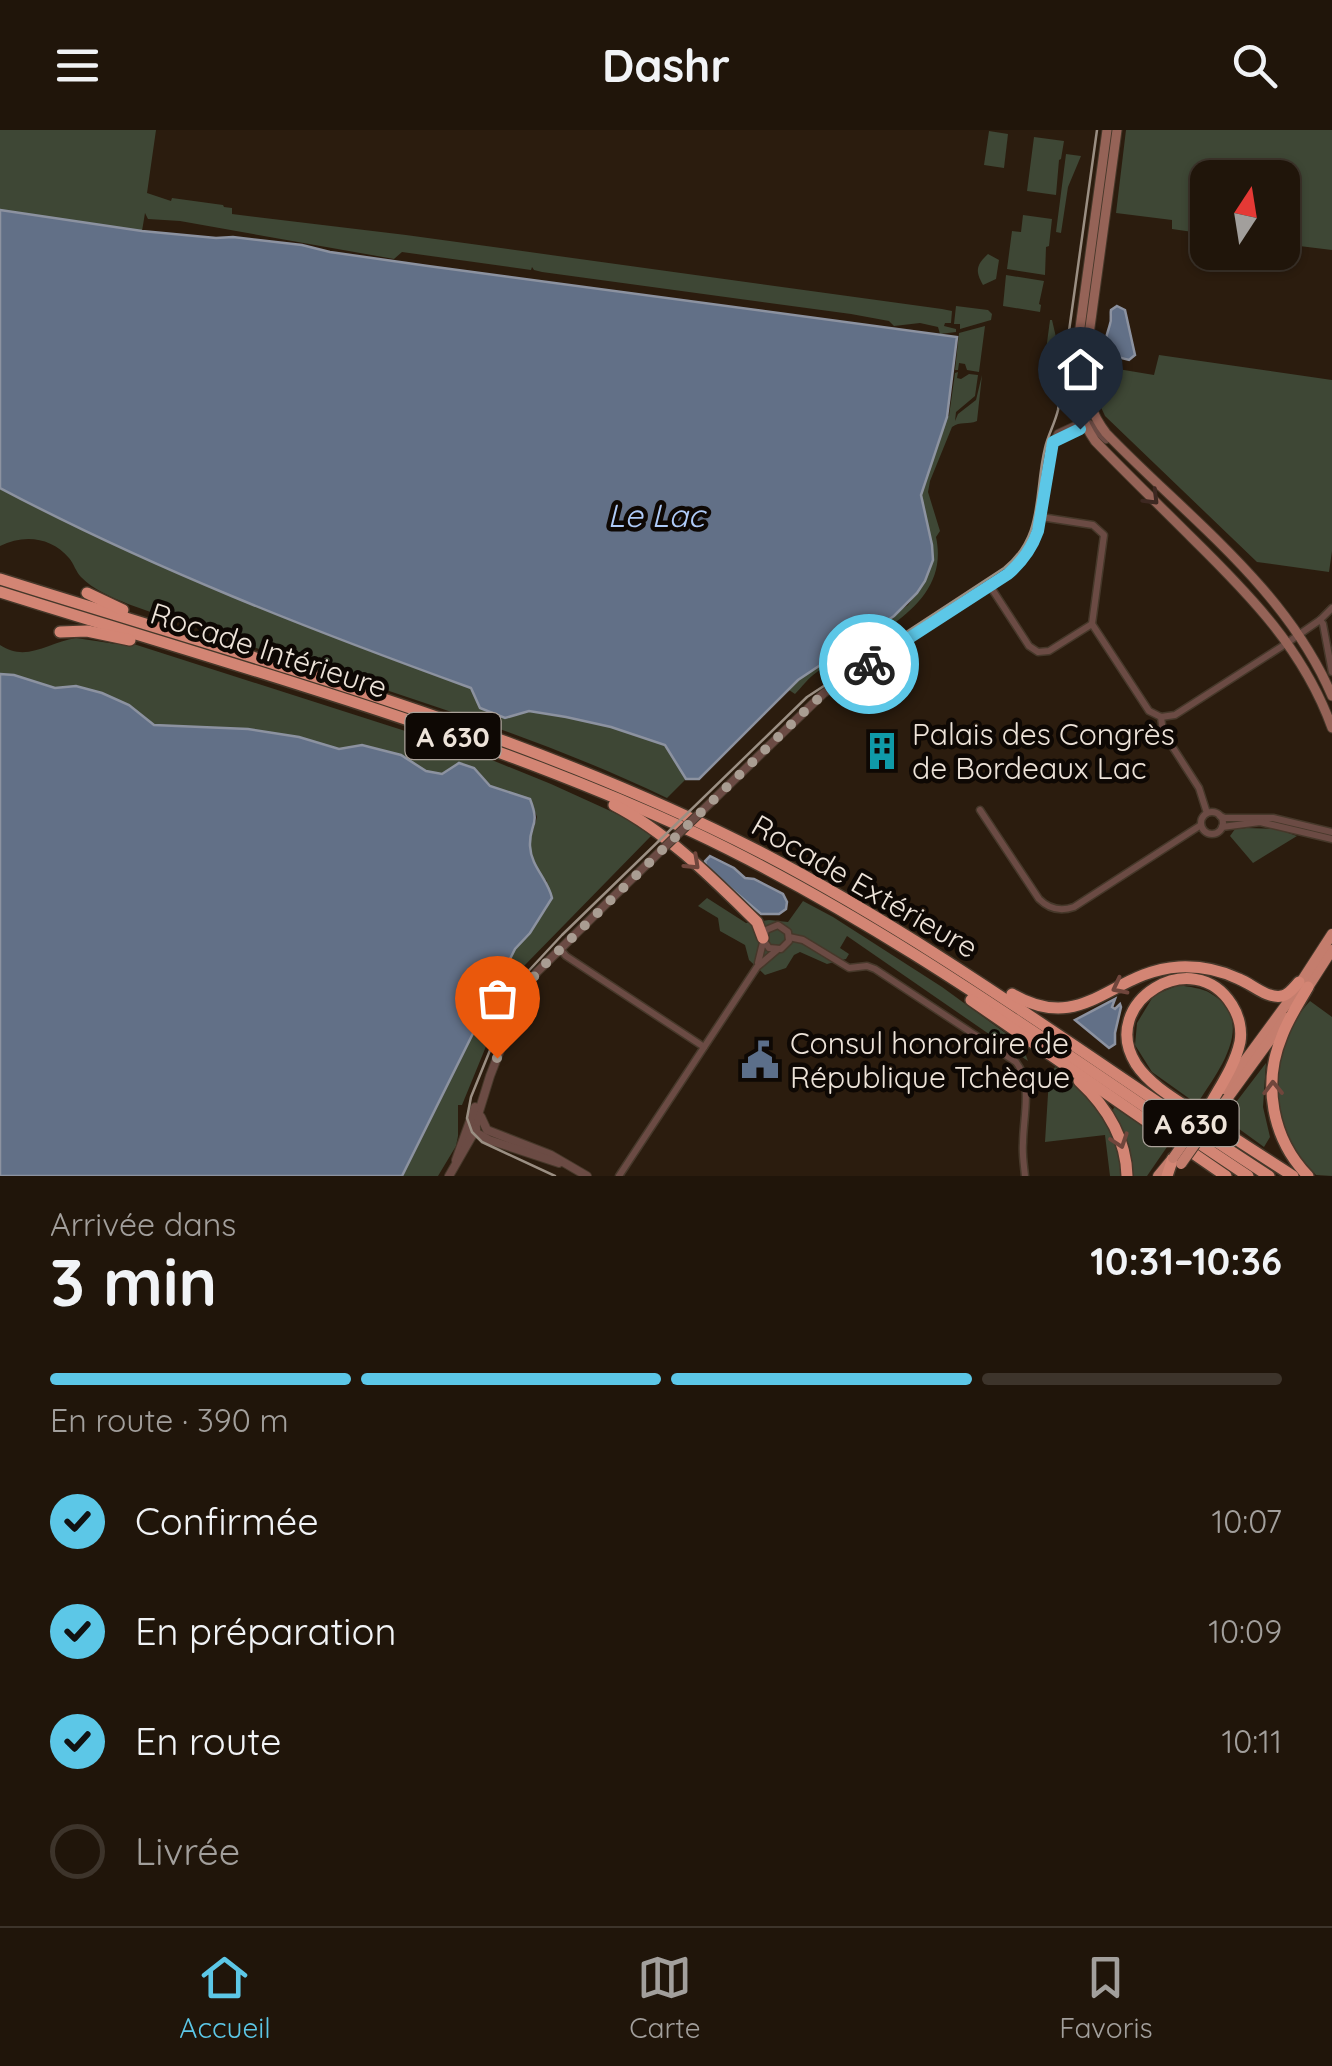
<!DOCTYPE html>
<html lang="fr">
<head>
<meta charset="utf-8">
<style>
	:root { --surface:#20150a; --page:#2d2218; --text:#f1f3f6; --muted:#a29f9c; --line:#3d342b; --accent:#5cc7e7 }
	body { margin:0; font-family:Quicksand,sans-serif; background:var(--page); color:var(--text); height:100vh; display:flex; flex-direction:column; font-size:38px; white-space:nowrap }
	* { box-sizing:border-box; margin:0 }
	p { font-size:32px; color:var(--muted) }
	.icon { flex:none; width:55px; height:55px; fill:none; stroke:currentColor; stroke-width:2; stroke-linecap:round; stroke-linejoin:round }
	.map { position:relative; height:1046px; overflow:hidden }
	.side { display:flex; flex-direction:column; background:var(--surface); flex:1 }
	.side>* { flex:none }
	.needle { width:65px; rotate:12deg }
	.controls { position:absolute; left:1190px; top:30px; display:grid; gap:20px }
	.controls a { display:grid; place-items:center; width:110px; height:110px; border-radius:20px; background:var(--surface); box-shadow:0 2px 8px #0004,0 0 0 2px var(--line); font-size:50px }
	.pin { position:absolute; display:grid; place-items:center; width:85px; height:85px; color:#fff; margin:-102px -42px; border-radius:50% 50% 50% 0; rotate:-45deg; box-shadow:0 0 10px #0007 }
	.pin .icon { rotate:45deg }
	.courier { position:absolute; display:grid; place-items:center; width:100px; height:100px; margin:-50px; border:8px solid #5cc7e7; border-radius:50%; background:#fff; color:#222; box-shadow:0 2px 12px #0007 }
	.summary em { font-style:normal; font-weight:700 }
	.summary div { display:flex; flex-direction:column-reverse }
	.summary { display:flex; align-items:center; justify-content:space-between; height:170px; padding:0 50px }
	h1 { font-size:65px; font-weight:700; line-height:75px }
	.bar { display:grid; grid-template-columns:repeat(4,1fr); gap:15px 10px; align-content:center; height:120px; padding:0 50px }
	.bar i { height:12px; border-radius:8px; background:var(--line) }
	.bar .selected { background:var(--accent) }
	.bar p { grid-column:span 4 }
	ol { padding:0 50px; list-style:none }
	li { display:flex; align-items:center; gap:30px; height:110px }
	li p { margin-inline-start:auto }
	li .icon { padding:10px; border-radius:50%; background:var(--accent); color:#111; stroke-width:4 }
	li:last-child { color:var(--muted) }
	li i { width:55px; height:55px; border:5px solid var(--line); border-radius:50% }
	header { display:flex; justify-content:space-between; align-items:center; height:130px; padding:0 50px; background:var(--surface); font-size:45px; font-weight:700 }
	.tabs { display:flex; justify-content:space-around; align-items:center; height:140px; border-top:2px solid var(--line); background:var(--surface); font-size:28px; color:var(--muted) }
	.tabs a { display:grid; justify-items:center; gap:5px }
	.tabs .selected { color:var(--accent) }
	.map>svg:first-child { display:block }
</style>
</head>
<body>
<header><svg class="icon" aria-label="menu" viewBox="0 0 24 24"><path d="M4 6h16M4 12h16M4 18h16"/></svg>Dashr<svg class="icon" aria-label="search" viewBox="0 0 24 24"><circle cx="10" cy="10" r="6"/><path d="M15 15l6 6"/></svg></header>
<div class="map">
<svg width="1332" height="1046" viewBox="0 0 1332 1046">
	<rect width="100%" height="100%" fill="#2b1c0e"/>
	<!-- green -->
	<g fill="#3e4735">
		<polygon points="0,0 156,0 147,63 171,71 172,68 223,75 224,77 232,78 232,84 406,105 942,179 952,181 951,193 945,193 944,196 956,199 956,202 940,204 938,197 920,193 894,196 889,191 851,184 542,142 534,140 532,137 531,140 402,122 394,129 180,91 148,89 145,83 142,101 0,80"/>
		<polygon points="1126,0 1332,0 1332,120 1283,114 1282,48 1208,48 1207,104 1172,99 1172,90 1116,83"/>
		<polygon points="989,1 1008,4 1004,38 984,35"/>
		<polygon points="1034,7 1064,11 1061,29 1059,30 1056,65 1027,61"/>
		<polygon points="1066,24 1081,26 1068,57 1061,103 1056,102"/>
		<polygon points="1023,85 1052,89 1049,116 1046,117 1045,145 1007,139 1012,101 1021,102"/>
		<path d="M988,124L999,130L996,149L983,155C975,141 976,135 988,124Z"/>
		<polygon points="1006,145 1044,151 1039,174 1041,175 1040,182 1003,176"/>
		<polygon points="956,176 988,180 992,184 991,190 960,199 960,194 954,194"/>
		<polygon points="1050,190 1052,190 1059,220 1057,245 1043,243"/>
		<polygon points="985,196 979,242 967,240 965,234 959,233 958,240 955,240 959,203"/>
		<polygon points="1159,225 1332,250 1332,421 1329,442 1257,432 1105,286 1095,264 1094,235 1154,245"/>
		<path d="M958,242L957,248L961,249L969,244L978,245L975,266L956,282L955,291L958,284L976,270L982,245L977,291C968,295 960,291 952,297L930,351L928,362L940,401L936,407C952,480 863,508 817,542C808,548 802,557 795,564L789,560L798,550L908,475L925,451L933,430L932,415L921,365L947,287L949,286L955,243Z"/>
		<path d="M0,358C151,438 311,500 471,558L480,578L505,587L529,581L566,587L611,597L665,615L686,649L667,668C496,586 306,539 128,474C113,468 92,459 81,447C76,442 74,434 69,428C51,407 24,404 0,416Z"/>
		<path d="M76,508L116,514L118,509L477,624L551,654L628,689L651,706L524,836L505,870L462,975H458V1006L456,1016L438,1046H402L515,818L530,803L547,778V751L537,743L529,715L537,687L530,669L490,656L478,641L457,634L442,644L426,641L401,625L362,615L340,619L299,607L248,599L154,595L129,575L76,556L55,558L14,545L0,544V515C27,533 48,512 76,508Z"/>
		<polygon points="1246,698 1277,699 1297,706 1253,733 1230,706 1235,699"/>
		<polygon points="707,768 746,793 769,790 788,792 803,771 833,787 942,857 1022,915 1028,931 847,806 840,818 849,824 846,829 827,834 800,822 794,825 786,838 765,845 749,830 745,815 720,801 718,788 698,776"/>
		<path d="M1179,855C1189,857 1202,858 1210,863C1259,891 1217,943 1197,974L1152,942L1135,915L1137,893L1154,865Z"/>
		<path d="M1310,871L1332,887V1046L1316,1045C1309,1037 1300,1029 1294,1021C1287,1010 1284,995 1281,983C1272,941 1282,902 1310,871Z"/>
		<polygon points="1266,933 1263,977 1270,1007 1264,1017 1224,988"/>
		<path d="M1055,937C1093,963 1118,1000 1121,1046H1110L1105,1005L1045,1012L1049,948Z"/>
		<polygon points="1114,977 1169,1014 1147,1046 1131,1046 1129,1015 1112,983"/>
	</g>
	<!-- water -->
	<g fill="#627087" stroke="#8c92a0" stroke-width="2.5">
		<path d="M0,80L142,101L216,108L233,107L302,115L330,122L428,136L957,207L947,287L921,365L932,415L933,430L925,451L917,463L894,486L798,550L699,649H686L665,615L611,597L566,587L529,581L505,588L480,578L471,558C311,500 151,438 0,358Z"/>
		<path d="M1117,176L1125,180L1135,225L1129,230L1109,225C1102,213 1107,206 1110,194C1112,189 1110,185 1111,180Z"/>
		<path d="M0,544L14,545L55,558L76,556L102,563L129,575L154,595L248,599L299,607L339,619L362,615L401,625L426,641L442,644L459,633L474,638L490,656L530,669C541,697 529,693 530,716C531,737 548,749 552,768L530,803L515,819L402,1046H0Z"/>
		<polygon points="710,726 734,738 745,748 754,749 783,764 787,772 786,779 779,784 761,784 707,738 705,731"/>
		<polygon points="1115,869 1112,877 1115,879 1120,874 1121,877 1115,903 1115,914 1109,918 1075,890"/>
	</g>
	<g fill="none" stroke-linecap="round" stroke-linejoin="round">
		<!-- minor casing -->
		<g stroke="#46382a" stroke-width="9">
			<g id="minor">
				<polyline points="1041,387 1093,395 1104,405 1092,494"/>
				<polyline points="990,456 1029,516 1038,522 1049,521 1092,494 1149,581 1161,587 1175,585 1281,517 1320,490 1332,478"/>
				<polyline points="1320,490 1323,494 1332,542"/>
				<polyline points="1161,587 1163,602 1199,658 1207,683"/>
				<path d="M980,680L1039,769C1049,779 1060,782 1074,777L1201,695"/>
				<circle cx="1212" cy="693" r="11"/>
				<polyline points="1220,686 1225,688 1273,688 1332,702"/>
				<polyline points="1222,697 1260,692 1332,709"/>
				<path d="M789,807L803,810L849,838L867,836L875,839L1016,932C1033,954 1023,987 1023,1013C1022,1024 1024,1035 1025,1046"/>
				<polyline points="560,819 566,826 704,917"/>
				<polyline points="758,833 766,800 778,795 788,802 789,811 781,819 769,818 764,811"/>
				<polyline points="619,1046 757,837 777,820"/>
			</g>
		</g>
		<!-- tertiary casing -->
		<g stroke="#46382a" stroke-width="10">
			<g id="tertiary">
				<path d="M769,616L824,563L1008,444C1060,399 1032,353 1058,304L1084,292L1091,295L1106,309"/>
				<polyline points="481,987 487,1000 551,1025 587,1046"/>
				<polyline points="475,1002 477,988 490,946 523,861 537,842 608,772"/>
				<polyline points="475,1002 489,1010 559,1033"/>
				<polyline points="456,1030 475,977"/>
				<polyline points="449,1046 476,999"/>
			</g>
		</g>
		<!-- secondary casing -->
		<g stroke="#46382a" stroke-width="11">
			<g id="secondary">
				<path d="M1107,0L1075,234C1073,261 1079,288 1095,311C1127,344 1160,376 1192,408C1250,465 1304,520 1332,598"/>
				<path d="M1117,0L1084,241C1085,264 1092,285 1106,303C1186,386 1286,458 1332,566"/>
			</g>
		</g>
		<!-- trunk casing -->
		<g stroke="#46382a" stroke-width="12">
			<g id="trunk">
				<polyline points="1305,862 1332,820"/>
				<polyline points="1224,959 1288,872 1332,804"/>
				<polyline points="1219,980 1286,888"/>
				<polyline points="1158,1046 1172,1029"/>
			</g>
		</g>
		<!-- motorway casing -->
		<g stroke="#46382a" stroke-width="14">
			<g id="motorway">
				<path d="M0,449C256,530 520,599 760,722C939,815 1100,937 1269,1046"/>
				<path d="M0,462C232,535 470,599 691,701C889,794 1066,926 1248,1046"/>
				<polyline points="87,463 123,480"/>
				<polyline points="60,502 87,501 130,510"/>
				<path d="M614,675C668,703 714,750 757,792L763,808"/>
				<path d="M1012,864C1084,906 1111,841 1179,837C1200,836 1220,840 1239,849C1252,854 1267,869 1282,866C1289,865 1295,856 1299,852"/>
				<polyline points="971,870 1226,1046"/>
				<path d="M1079,951C1107,977 1126,1007 1127,1046"/>
				<path d="M1210,975C1221,955 1235,935 1240,912C1242,900 1239,886 1232,875C1194,813 1097,872 1136,934C1151,957 1180,972 1202,987C1232,1007 1262,1026 1293,1046"/>
				<polyline points="1167,1046 1173,1028"/>
				<path d="M1308,1046C1272,1009 1262,954 1282,906C1288,889 1299,873 1308,857"/>
			</g>
		</g>
		<!-- minor -->
		<use href="#minor" stroke="#6b4b44" stroke-width="6"/>
		<!-- tertiary -->
		<use href="#tertiary" stroke="#6b4b44" stroke-width="8"/>
		<!-- secondary -->
		<use href="#secondary" stroke="#956357" stroke-width="9"/>
		<!-- trunk -->
		<use href="#trunk" stroke="#c47d6d" stroke-width="10"/>
		<!-- motorway -->
		<use href="#motorway" stroke="#d38574" stroke-width="11"/>
		<!-- tram -->
		<path stroke="#9b8f83" stroke-width="2.5" d="M555,1046L482,1012L472,1002L467,988L471,967L510,871L521,849L562,805L807,567L1004,438C1044,406 1034,363 1045,318C1048,305 1055,293 1058,280L1097,0"/>
		<!-- tertiary-bridge casing -->
		<g stroke="#46382a" stroke-width="10" stroke-linecap="butt">
			<polyline id="tertiary-bridge" points="608,772 769,616"/>
		</g>
		<!-- trunk-bridge casing -->
		<g stroke="#46382a" stroke-width="12" stroke-linecap="butt">
			<g id="trunk-bridge">
				<polyline points="1173,1028 1210,975"/>
				<polyline points="1181,1034 1219,980"/>
			</g>
		</g>
		<!-- tertiary-bridge -->
		<use href="#tertiary-bridge" stroke="#6b4b44" stroke-width="8"/>
		<!-- trunk-bridge -->
		<use href="#trunk-bridge" stroke="#c47d6d" stroke-width="10"/>
	</g>
	<!-- one-way arrows -->
	<defs><path id="oneway-chevron" d="M-2-3.5L2.5 0L-2 3.5" fill="none" stroke-width="1.6" stroke-linecap="round" stroke-linejoin="round" transform="scale(2.5)"/></defs>
	<use stroke="#3d2821" href="#oneway-chevron" transform="translate(1152 368) rotate(45)"/>
	<g stroke="#70463c">
		<use href="#oneway-chevron" transform="translate(693 733) rotate(43)"/>
		<use href="#oneway-chevron" transform="translate(1119 857) rotate(153)"/>
		<use href="#oneway-chevron" transform="translate(1273 958) rotate(-91)"/>
		<use href="#oneway-chevron" transform="translate(1120 1011) rotate(71)"/>
	</g>
	<g fill="none" stroke-linecap="round" stroke-linejoin="round">
		<!-- done -->
		<polyline stroke="#a99d92" stroke-width="10" stroke-dasharray="0 18" points="497,928 519,870 537,842 812,574 832,557 869,534"/>
		<!-- route -->
		<path stroke="#5cc7e7" stroke-width="12" d="M869,534L1008,444C1022,432 1032,418 1038,401L1053,312L1080,299"/>
	</g>
	<!-- icons -->
	<defs>
		<g id="building-bare" transform="scale(3)"><path d="M-4-6H4V6H1V3H-1V6H-4ZM-2.5-4.3h1.7v1.8h-1.7ZM.8-4.3h1.7v1.8H.8ZM-2.5-1h1.7V.8h-1.7ZM.8-1h1.7V.8H.8Z" fill="#0f9aa8" stroke="#0e0804" stroke-width="2.5" paint-order="stroke"/></g>
		<g id="civic-bare" transform="scale(3)"><path d="M-.6-6.5H3V-4.5H.6V-3L4-1V1h2V6H-6V1h2V-1L-.6-3ZM-1.2 2.5V6h2.4V2.5Z" fill="#5c6f8a" stroke="#0e0804" stroke-width="2.5" paint-order="stroke"/></g>
	</defs>
	<g fill-rule="evenodd">
		<use href="#building-bare" x="882" y="621"/>
		<use href="#civic-bare" x="760" y="930"/>
	</g>
	<g text-anchor="middle" dominant-baseline="central" stroke-width="9" stroke-linejoin="round" paint-order="stroke">
		<!-- shield labels -->
		<g fill="#0e0804" stroke="#aaa199" stroke-width="2.5">
			<rect x="405.5" y="583" width="95" height="46" rx="8"/>
			<rect x="1143.5" y="970" width="95" height="46" rx="8"/>
		</g>
		<g font-size="28" font-weight="bold" fill="#ede3d9">
			<text x="453" y="606">A 630</text>
			<text x="1191" y="993">A 630</text>
		</g>
		<!-- street labels -->
		<g font-size="30" fill="#ede3d9" stroke="#0e0804">
			<text transform="translate(269 520) rotate(18)">Rocade Intérieure</text>
			<text transform="translate(865 756) rotate(30)">Rocade Extérieure</text>
		</g>
		<!-- poi labels -->
		<g font-size="30" fill="#ede3d9" stroke="#0e0804" text-anchor="start">
			<text x="912" y="604">Palais des Congrès<tspan x="912" dy="34">de Bordeaux Lac</tspan></text>
			<text x="790" y="913">Consul honoraire de<tspan x="790" dy="34">République Tchèque</tspan></text>
		</g>
		<!-- water labels -->
		<g font-size="32" font-style="italic" fill="#afcbf8" stroke="#0e0804">
			<text x="656" y="385">Le Lac</text>
		</g>
	</g>
</svg>
<div class="controls">
<a><svg class="needle" viewBox="-14 -14 28 28"><path d="M0-13l5 13h-10z" fill="#e53935"/><path d="M0 13l5-13h-10z" fill="#a29f9c"/></svg></a>
</div>
<div class="pin" style="left:497px;top:928px;background:#ea580c"><svg class="icon" aria-label="bag" viewBox="0 0 24 24"><path d="M5 8h14l-1 12H6zM9 8a3 3 0 0 1 6 0"/></svg></div>
<div class="pin" style="left:1080px;top:299px;background:#1f2937"><svg class="icon" aria-label="home" viewBox="0 0 24 24"><path d="M3 11l9-7 9 7M6 9v11h12V9"/></svg></div>
<div class="courier" style="left:869px;top:534px"><svg class="icon" aria-label="bike" viewBox="0 0 24 24"><circle cx="6" cy="16" r="4"/><circle cx="18" cy="16" r="4"/><path d="M6 16l4-8h5l3 8M10 8l3 8H6M13 5h3"/></svg></div>
</div>
<section class="side">
<div class="summary"><div><h1>3 min</h1><p>Arrivée dans</p></div><em>10:31–10:36</em></div>
<div class="bar"><i class="selected"></i><i class="selected"></i><i class="selected"></i><i></i><p>En route · 390 m</p></div>
<ol>
<li><svg class="icon" aria-label="check" viewBox="0 0 24 24"><path d="M5 12l5 5 9-10"/></svg>Confirmée<p>10:07</p></li>
<li><svg class="icon" aria-label="check" viewBox="0 0 24 24"><path d="M5 12l5 5 9-10"/></svg>En préparation<p>10:09</p></li>
<li><svg class="icon" aria-label="check" viewBox="0 0 24 24"><path d="M5 12l5 5 9-10"/></svg>En route<p>10:11</p></li>
<li><i></i>Livrée</li>
</ol>
</section>
<nav class="tabs">
<a class="selected"><svg class="icon" aria-label="home" viewBox="0 0 24 24"><path d="M3 11l9-7 9 7M6 9v11h12V9"/></svg>Accueil</a>
<a><svg class="icon" aria-label="map" viewBox="0 0 24 24"><path d="M3 6l6-2 6 2 6-2v14l-6 2-6-2-6 2zM9 4v14M15 6v14"/></svg>Carte</a>
<a><svg class="icon" aria-label="saved" viewBox="0 0 24 24"><path d="M7 4h10v16l-5-4-5 4z"/></svg>Favoris</a>
</nav>
</body>
</html>
